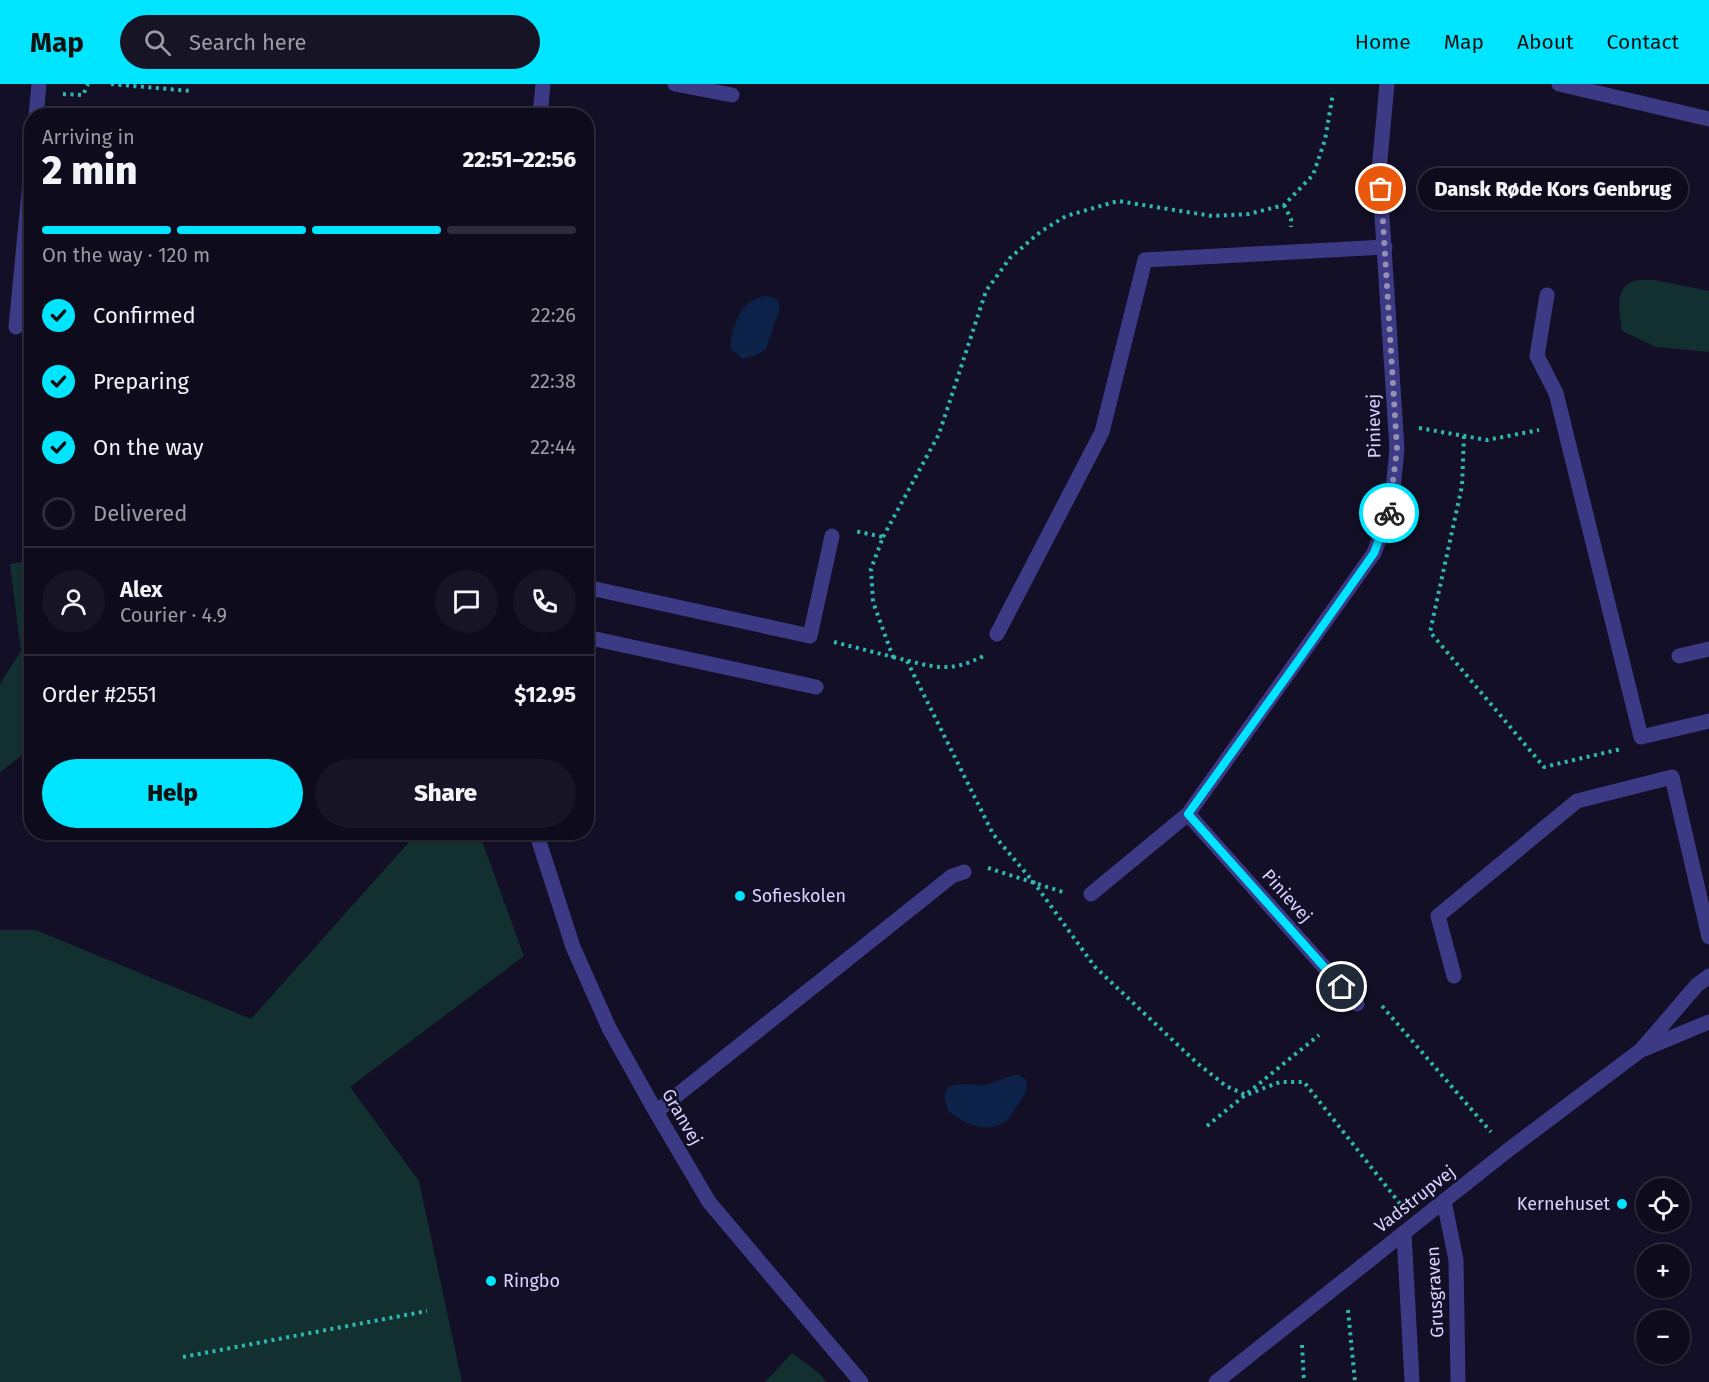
<!DOCTYPE html>
<html lang="en">
<head>
<meta charset="utf-8">
<style>
	:root { --surface:#0e0b1c; --page:#171425; --text:#f1f3f6; --muted:#9b9ba3; --line:#2e2b3b; --accent:#00e5ff }
	body { margin:0; font-family:"Fira Sans",sans-serif; background:var(--page); color:var(--text); height:100vh; display:flex; flex-direction:column; font-size:22px; white-space:nowrap }
	* { box-sizing:border-box; margin:0 }
	p { font-size:20px; color:var(--muted) }
	.icon { flex:none; width:33px; height:33px; fill:none; stroke:currentColor; stroke-width:2; stroke-linecap:round; stroke-linejoin:round }
	.map { position:relative; flex:1; overflow:hidden }
	.drawer { position:absolute; left:24px; top:24px; width:570px; height:732px; display:flex; flex-direction:column; background:var(--surface); border-radius:24px; box-shadow:0 2px 4px #0004,0 0 0 2px var(--line) }
	.drawer>* { flex:none }
	.controls { position:absolute; left:1636px; top:1094px; display:grid; gap:12px }
	.controls a { display:grid; place-items:center; width:54px; height:54px; border-radius:50%; background:var(--surface); box-shadow:0 2px 4px #0004,0 0 0 2px var(--line); font-size:30px }
	.pin { position:absolute; display:grid; place-items:center; width:51px; height:51px; color:#fff; margin:-26px; border:3px solid #fff; border-radius:50%; box-shadow:0 2px 6px #0007 }
	.courier { position:absolute; display:grid; place-items:center; width:60px; height:60px; margin:-30px; border:4px solid #00e5ff; border-radius:50%; background:#fff; color:#222; box-shadow:0 2px 8px #0007 }
	.bubble { position:absolute; height:42px; border-radius:21px; background:var(--surface); box-shadow:0 2px 4px #0004,0 0 0 2px var(--line); font-size:20px; font-weight:800; line-height:42px; text-align:center }
	.summary em { font-style:normal; font-weight:800 }
	.summary div { display:flex; flex-direction:column-reverse }
	.summary { display:flex; align-items:center; justify-content:space-between; height:102px; padding:0 18px }
	h1 { font-size:39px; font-weight:800; line-height:45px }
	.bar { display:grid; grid-template-columns:repeat(4,1fr); gap:9px 6px; align-content:center; height:72px; padding:0 18px }
	.bar i { height:8px; border-radius:4px; background:var(--line) }
	.bar .selected { background:var(--accent) }
	.bar p { grid-column:span 4 }
	.line { display:flex; align-items:center; gap:15px; padding:0 18px; border-top:2px solid var(--line) }
	.line div { flex:1 }
	.round { display:grid; place-items:center; flex:none; width:63px; height:63px; border-radius:32px; background:var(--page) }
	ol { padding:0 18px; list-style:none }
	li { display:flex; align-items:center; gap:18px; height:66px }
	li p { margin-inline-start:auto }
	li .icon { padding:6px; border-radius:50%; background:var(--accent); color:#111; stroke-width:4 }
	li:last-child { color:var(--muted) }
	li i { width:33px; height:33px; border:3px solid var(--line); border-radius:50% }
	.cta { display:flex; gap:12px; margin-top:auto; padding:12px 18px }
	.cta a { flex:1; height:69px; border-radius:36px; background:var(--accent); color:#111; font-size:24px; font-weight:800; line-height:69px; text-align:center }
	.cta a+a { background:var(--page); color:var(--text) }
	header { display:flex; align-items:center; gap:36px; box-sizing:border-box; height:84px; padding:0 30px; background:var(--accent); color:#111 }
	header strong { font-size:28px }
	nav { display:flex; gap:33px; margin-inline-start:auto; font-size:21px }
	.search { width:420px; height:54px; background:var(--page); display:flex; align-items:center; gap:15px; box-sizing:border-box; padding:0 21px; border-radius:33px; color:var(--muted); font-size:22px }
	.map>svg:first-child { display:block }
</style>
</head>
<body>
<header>
<strong>Map</strong>
<div class="search"><svg class="icon" aria-label="search" viewBox="0 0 24 24"><circle cx="10" cy="10" r="6"/><path d="M15 15l6 6"/></svg>Search here</div>
<nav><a>Home</a><a>Map</a><a>About</a><a>Contact</a></nav>
</header>
<div class="map">
<svg width="1709" height="1298" viewBox="0 0 1709 1298">
	<rect width="100%" height="100%" fill="#130f26"/>
	<!-- green -->
	<g fill="#12302f">
		<path d="M1654,196L1709,207V268L1656,263L1622,247C1620,230 1613,202 1635,197C1641,195 1648,196 1654,196Z"/>
		<polygon points="31,477 31,640 21,672 0,688 0,600 21,567 10,480"/>
		<polygon points="417,749 479,749 524,872 350,1003 419,1097 462,1298 0,1298 0,846 36,846 251,935"/>
		<polygon points="792,1269 819,1289 826,1298 765,1298"/>
	</g>
	<!-- water -->
	<g fill="#0c2248">
		<path d="M767,212L777,215L780,224L766,265L755,272L742,275L730,264C732,241 741,214 767,212Z"/>
		<path d="M1013,991H1020L1026,996C1028,1007 1024,1013 1017,1022C1014,1026 1010,1034 1006,1037C986,1051 964,1039 948,1027L944,1011L948,1003L958,1000L985,1001Z"/>
	</g>
	<g fill="none" stroke-linecap="round" stroke-linejoin="round">
		<!-- path -->
		<g stroke="#2fb8b0" stroke-width="4" stroke-dasharray="3 4.5" stroke-linecap="butt">
			<polyline points="111,0 191,7"/>
			<polyline points="63,10 83,11 88,0"/>
			<polyline points="1284,121 1291,135 1291,143"/>
			<polyline points="1419,344 1487,356 1539,346"/>
			<polyline points="1464,352 1462,402 1430,548 1544,683 1621,665"/>
			<polyline points="883,453 939,350 986,207 1010,174 1040,148 1066,132 1118,117 1212,132 1249,130 1284,121 1313,91 1325,56 1333,9"/>
			<polyline points="834,558 893,573 873,518 871,485 883,453 855,447"/>
			<path d="M893,573C931,582 949,591 985,571"/>
			<polyline points="907,577 993,750 1035,800 1095,883 1197,979 1226,1002 1246,1011 1280,998 1304,998 1401,1121"/>
			<polyline points="988,784 1066,809"/>
			<polyline points="1382,922 1491,1048"/>
			<polyline points="1207,1042 1319,951"/>
			<polyline points="1348,1226 1355,1298"/>
			<polyline points="1302,1261 1304,1298"/>
			<polyline points="183,1273 427,1227"/>
		</g>
		<!-- minor -->
		<g stroke="#3d3a85" stroke-width="15">
			<polyline points="675,0 732,11"/>
			<polyline points="1559,0 1709,35"/>
			<polyline points="36,32 39,0"/>
			<polyline points="540,32 543,0"/>
			<polyline points="1547,211 1537,272 1556,309 1641,653 1709,637"/>
			<polyline points="16,243 32,77"/>
			<polyline points="586,503 810,552 832,452"/>
			<polyline points="997,550 1102,348 1145,176 1385,163"/>
			<polyline points="586,553 816,603"/>
			<polyline points="1679,572 1709,565"/>
			<polyline points="1188,730 1357,920"/>
			<polyline points="536,748 573,863 609,944 656,1028 709,1118 861,1298"/>
			<polyline points="1091,810 1188,730 1374,469 1391,424 1397,365 1379,86 1387,0"/>
			<polyline points="1454,892 1438,832 1577,717 1672,693 1709,853"/>
			<polyline points="1644,965 1709,938"/>
			<polyline points="656,1028 952,792 964,788"/>
			<polyline points="1444,1117 1456,1176 1458,1298"/>
			<polyline points="1404,1149 1412,1298"/>
			<polyline points="1216,1298 1507,1067 1641,966 1697,901 1709,892"/>
		</g>
	</g>
	<g fill="none" stroke-linecap="round" stroke-linejoin="round">
		<!-- done -->
		<polyline stroke="#948fb3" stroke-width="6" stroke-dasharray="0 10.8" points="1381,105 1397,365 1389,429"/>
		<!-- route -->
		<polyline stroke="#00e5ff" stroke-width="8" points="1342,903 1188,730 1300,574 1374,469 1389,429"/>
	</g>
	<!-- markers -->
	<g fill="#00e5ff" stroke="#130f26" stroke-width="2">
		<circle cx="740" cy="812" r="6"/>
		<circle cx="1622" cy="1120" r="6"/>
		<circle cx="491" cy="1197" r="6"/>
	</g>
	<g text-anchor="middle" dominant-baseline="central" stroke-width="5" stroke-linejoin="round" paint-order="stroke">
		<!-- street labels -->
		<g font-size="18" fill="#d9d4ff" stroke="#130f26">
			<text transform="translate(1374 342) rotate(-91)">Pinievej</text>
			<text transform="translate(1287 812) rotate(48)">Pinievej</text>
			<text transform="translate(682 1033) rotate(60)">Granvej</text>
			<text transform="translate(1415 1115) rotate(-38)">Vadstrupvej</text>
			<text transform="translate(1435 1208) rotate(-93)">Grusgraven</text>
		</g>
		<!-- poi labels -->
		<g font-size="18" fill="#d9d4ff" stroke="#130f26" text-anchor="start">
			<text x="752" y="812">Sofieskolen</text>
			<text x="1610" y="1120" text-anchor="end">Kernehuset</text>
			<text x="503" y="1197">Ringbo</text>
		</g>
	</g>
</svg>
<div class="controls">
<a><svg class="icon" aria-label="locate" viewBox="0 0 24 24"><circle cx="12" cy="12" r="6"/><path d="M12 2v4M12 18v4M2 12h4M18 12h4"/></svg></a>
<a>+</a>
<a>−</a>
</div>
<div class="pin" style="left:1381px;top:105px;background:#ea580c"><svg class="icon" aria-label="bag" viewBox="0 0 24 24"><path d="M5 8h14l-1 12H6zM9 8a3 3 0 0 1 6 0"/></svg></div>
<div class="pin" style="left:1342px;top:903px;background:#1f2937"><svg class="icon" aria-label="home" viewBox="0 0 24 24"><path d="M3 11l9-7 9 7M6 9v11h12V9"/></svg></div>
<div class="courier" style="left:1389px;top:429px"><svg class="icon" aria-label="bike" viewBox="0 0 24 24"><circle cx="6" cy="16" r="4"/><circle cx="18" cy="16" r="4"/><path d="M6 16l4-8h5l3 8M10 8l3 8H6M13 5h3"/></svg></div>
<div class="bubble" style="left:1418px;top:84px;width:270px">Dansk Røde Kors Genbrug</div>
<section class="drawer">
<div class="summary"><div><h1>2 min</h1><p>Arriving in</p></div><em>22:51–22:56</em></div>
<div class="bar"><i class="selected"></i><i class="selected"></i><i class="selected"></i><i></i><p>On the way · 120 m</p></div>
<ol>
<li><svg class="icon" aria-label="check" viewBox="0 0 24 24"><path d="M5 12l5 5 9-10"/></svg>Confirmed<p>22:26</p></li>
<li><svg class="icon" aria-label="check" viewBox="0 0 24 24"><path d="M5 12l5 5 9-10"/></svg>Preparing<p>22:38</p></li>
<li><svg class="icon" aria-label="check" viewBox="0 0 24 24"><path d="M5 12l5 5 9-10"/></svg>On the way<p>22:44</p></li>
<li><i></i>Delivered</li>
</ol>
<div class="line" style="height:108px"><a class="round"><svg class="icon" aria-label="person" viewBox="0 0 24 24"><circle cx="12" cy="8" r="4"/><path d="M4 21q1-7 8-7t8 7"/></svg></a><div><b>Alex</b><p>Courier · 4.9</p></div><a class="round"><svg class="icon" aria-label="chat" viewBox="0 0 24 24"><path d="M4 5h16v11H9l-5 4z"/></svg></a><a class="round"><svg class="icon" aria-label="phone" viewBox="0 0 24 24"><path d="M5 4h4l2 5-3 2q2 4 5 5l2-3 5 2v4C11 20 4 13 5 4z"/></svg></a></div>
<div class="line" style="height:78px"><div>Order #2551</div><b>$12.95</b></div>
<div class="cta"><a>Help</a><a>Share</a></div>
</section>
</div>
</body>
</html>
